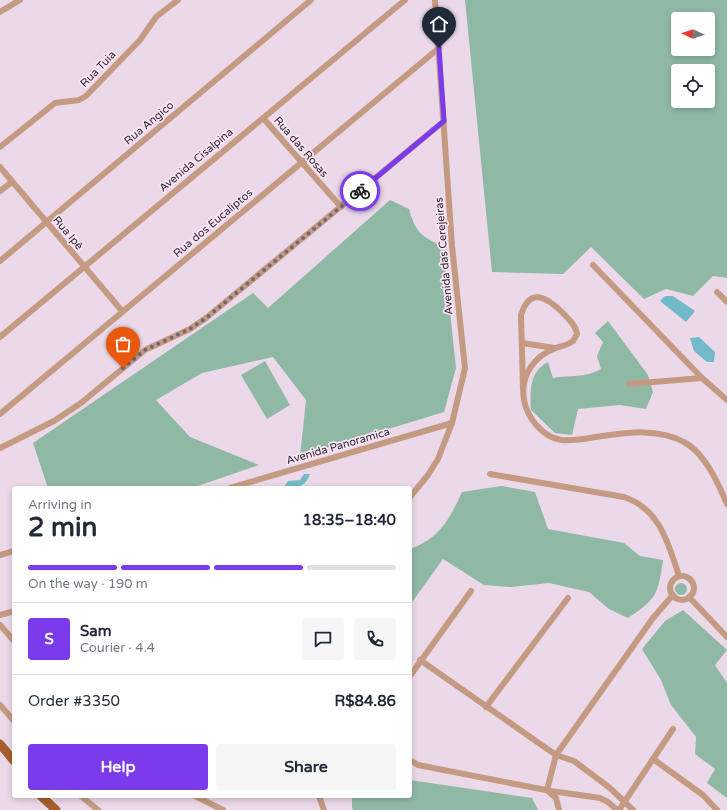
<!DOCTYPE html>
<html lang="en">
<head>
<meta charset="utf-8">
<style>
	:root { --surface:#fff; --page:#f6f6f7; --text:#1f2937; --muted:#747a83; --line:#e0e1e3; --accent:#7c3aed }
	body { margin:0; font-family:"Varela Round",sans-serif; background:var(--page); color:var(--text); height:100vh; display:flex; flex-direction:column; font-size:15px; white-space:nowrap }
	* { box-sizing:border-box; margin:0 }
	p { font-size:13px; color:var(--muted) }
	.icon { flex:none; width:22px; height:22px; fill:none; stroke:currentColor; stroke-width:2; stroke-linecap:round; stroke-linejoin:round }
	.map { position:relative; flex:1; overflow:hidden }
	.panel { position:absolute; left:12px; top:486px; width:400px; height:312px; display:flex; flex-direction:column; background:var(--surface); border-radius:4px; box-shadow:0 2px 6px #0003 }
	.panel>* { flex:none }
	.needle { width:26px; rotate:273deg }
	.buttons { position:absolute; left:671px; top:12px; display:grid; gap:8px }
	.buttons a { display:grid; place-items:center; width:44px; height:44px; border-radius:4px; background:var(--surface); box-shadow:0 2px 6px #0003; font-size:20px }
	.pin { position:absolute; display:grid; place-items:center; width:34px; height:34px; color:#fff; margin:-41px -17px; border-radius:50% 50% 50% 0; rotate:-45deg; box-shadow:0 0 4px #0007 }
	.pin .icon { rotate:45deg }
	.courier { position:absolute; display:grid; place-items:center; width:40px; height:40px; margin:-20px; border:3px solid #7c3aed; border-radius:50%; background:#fff; color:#222; box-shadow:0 1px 5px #0007 }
	.summary em { font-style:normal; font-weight:700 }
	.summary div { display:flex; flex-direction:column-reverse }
	.summary { display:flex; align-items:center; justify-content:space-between; height:68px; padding:0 16px }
	h1 { font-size:26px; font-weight:700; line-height:30px }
	.bar { display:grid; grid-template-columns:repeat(4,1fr); gap:6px 4px; align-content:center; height:48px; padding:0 16px }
	.bar i { height:5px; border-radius:3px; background:var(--line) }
	.bar .on { background:var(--accent) }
	.bar p { grid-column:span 4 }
	.line { display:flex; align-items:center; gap:10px; padding:0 16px; border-top:1px solid var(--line) }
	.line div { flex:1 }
	.round { display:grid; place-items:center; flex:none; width:42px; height:42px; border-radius:4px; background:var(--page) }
	.primary-button { display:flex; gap:8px; margin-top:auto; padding:8px 16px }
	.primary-button a { flex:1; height:46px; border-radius:4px; background:var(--accent); color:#fff; font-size:16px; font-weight:700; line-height:46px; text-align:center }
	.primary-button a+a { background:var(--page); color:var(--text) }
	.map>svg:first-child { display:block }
</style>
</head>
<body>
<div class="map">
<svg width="727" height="810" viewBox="0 0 727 810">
	<rect width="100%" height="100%" fill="#ebd8e9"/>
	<!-- green -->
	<g fill="#90b9a5" fill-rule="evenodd">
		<path d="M465,0H727V278L713,276L693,296L666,289L644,299L591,247L563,274L492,272ZM678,19H708V49H678ZM678,71H708V101H678Z"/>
		<path d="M390,200L409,209C415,231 421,237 443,246L456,368L444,412L300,456L306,400L273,357L202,373L156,400L190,437L259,465L192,488H48L33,443L253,293L268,308Z"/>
		<path d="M608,321L648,375L653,392L646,409L620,405L578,409L572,435L555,433L531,410C530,391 529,372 548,362L553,378C570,375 586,378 601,369L597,356L603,342L595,333Z"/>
		<polygon points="265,361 290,405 267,419 241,375"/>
		<path d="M501,486L535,492L548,529L624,543L640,556L663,560C658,594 657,599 628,618L609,609L589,592L549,583L511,587L484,585L443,559L410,605V549C440,538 449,520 462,492Z"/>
		<circle cx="681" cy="589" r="6"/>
		<polygon points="683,610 727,650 715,665 727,683 727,798 707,783 715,769 695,754 696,737 671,705 661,680 642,649 665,621"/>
		<polygon points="410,780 532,798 538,810 353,810 352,808 352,796 410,796"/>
	</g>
	<!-- water -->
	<g fill="#72b9c9">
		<polygon points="665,296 673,296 695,311 686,322 660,301"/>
		<polygon points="699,337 715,352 714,362 707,362 694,351 690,338"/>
		<path d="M304,474H310C306,485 300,488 288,488L285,485L288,481L300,480Z"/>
	</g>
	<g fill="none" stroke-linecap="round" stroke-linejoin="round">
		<!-- street -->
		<g stroke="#c49b82" stroke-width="6">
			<polyline points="0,12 20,0"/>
			<polyline points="263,118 341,207"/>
			<polyline points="0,147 55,103 79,100 86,96 140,40 156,17 178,0"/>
			<polyline points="0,167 122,311"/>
			<polyline points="0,191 12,182"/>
			<polyline points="0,261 311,0"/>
			<polyline points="593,265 702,378 727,400"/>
			<polyline points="717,292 727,302"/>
			<polyline points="0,337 405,0"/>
			<polyline points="522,343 555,348"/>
			<polyline points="629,384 702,378"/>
			<path d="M523,389L521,315C530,286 548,298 563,313C568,319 576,325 577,334L573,341C568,345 562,346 556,348C534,356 520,375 524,400C527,417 542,437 561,440C572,441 584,439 595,437C624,433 657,427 684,442C705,453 718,483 727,504"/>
			<polyline points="0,414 439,48"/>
			<polyline points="0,448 54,421 81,403 145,350 190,329 206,318 444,121"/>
			<path d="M490,474L624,497C660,509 668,543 679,576"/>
			<polyline points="230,488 452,423"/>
			<polyline points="410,497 428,475 438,459 452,423 465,368 452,246 435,0"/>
			<polyline points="0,555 14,551"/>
			<circle cx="682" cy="588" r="12"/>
			<polyline points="689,597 727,637"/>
			<polyline points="0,615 14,611"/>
			<polyline points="0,625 14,641"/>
			<polyline points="420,660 556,755 574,761 610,788 633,810"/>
			<polyline points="410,676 471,591"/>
			<polyline points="0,705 14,721"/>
			<polyline points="486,707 568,598"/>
			<polyline points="653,759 703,795 717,810"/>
			<polyline points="410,760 418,765 551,791 600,798 608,802 617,810"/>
			<polyline points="81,796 98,810"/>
			<polyline points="195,796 223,810"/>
			<polyline points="319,796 324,810"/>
			<polyline points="559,810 556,798 547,790 556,755 653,618 673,595"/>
			<polyline points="619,810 673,729"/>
		</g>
		<!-- primary -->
		<g stroke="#a85e2c" stroke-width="9">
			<polyline points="0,744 14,761"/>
			<polyline points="41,796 56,810"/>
		</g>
	</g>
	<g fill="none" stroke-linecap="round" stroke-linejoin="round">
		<!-- done -->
		<polyline stroke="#726771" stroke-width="4" stroke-dasharray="0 7.2" points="123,368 145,350 190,329 206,318 360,191"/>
		<!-- route -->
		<polyline stroke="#7c3aed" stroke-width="5" points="360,191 444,121 439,48"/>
	</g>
	<g text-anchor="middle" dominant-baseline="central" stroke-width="3.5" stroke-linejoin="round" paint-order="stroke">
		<!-- street labels -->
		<g font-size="11" fill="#312a31" stroke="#f9e5f6">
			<text transform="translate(98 69) rotate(-46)">Rua Tuia</text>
			<text transform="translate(149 123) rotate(-40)">Rua Angico</text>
			<text transform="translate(301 147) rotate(49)">Rua das Rosas</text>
			<text transform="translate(196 160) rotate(-40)">Avenida Cisalpina</text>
			<text transform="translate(213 223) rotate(-40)">Rua dos Eucaliptos</text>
			<text transform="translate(68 233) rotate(50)">Rua Ipê</text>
			<text transform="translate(444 256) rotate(-95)">Avenida das Cerejeiras</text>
			<text transform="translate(338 446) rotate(-16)">Avenida Panoramica</text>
		</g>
	</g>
</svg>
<div class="buttons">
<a><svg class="needle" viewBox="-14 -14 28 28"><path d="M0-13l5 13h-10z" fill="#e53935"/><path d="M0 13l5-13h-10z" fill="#747a83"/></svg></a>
<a><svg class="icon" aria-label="locate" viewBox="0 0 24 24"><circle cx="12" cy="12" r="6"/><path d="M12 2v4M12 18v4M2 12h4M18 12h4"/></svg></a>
</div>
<div class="pin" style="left:123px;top:368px;background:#ea580c"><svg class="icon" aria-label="bag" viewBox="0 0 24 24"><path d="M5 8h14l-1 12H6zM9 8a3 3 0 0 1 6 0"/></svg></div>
<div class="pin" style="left:439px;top:48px;background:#1f2937"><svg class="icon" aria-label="home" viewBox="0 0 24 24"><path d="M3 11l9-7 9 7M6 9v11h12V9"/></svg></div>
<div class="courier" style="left:360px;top:191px"><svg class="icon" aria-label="bike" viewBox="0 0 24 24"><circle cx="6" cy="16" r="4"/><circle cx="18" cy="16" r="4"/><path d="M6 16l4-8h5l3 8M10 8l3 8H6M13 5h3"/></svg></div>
<section class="panel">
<div class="summary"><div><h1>2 min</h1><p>Arriving in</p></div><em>18:35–18:40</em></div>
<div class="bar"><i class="on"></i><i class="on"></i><i class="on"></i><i></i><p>On the way · 190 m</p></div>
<div class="line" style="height:72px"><b class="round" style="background:var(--accent);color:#fff">S</b><div><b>Sam</b><p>Courier · 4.4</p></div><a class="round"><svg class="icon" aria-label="chat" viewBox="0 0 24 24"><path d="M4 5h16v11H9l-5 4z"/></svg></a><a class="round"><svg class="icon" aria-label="phone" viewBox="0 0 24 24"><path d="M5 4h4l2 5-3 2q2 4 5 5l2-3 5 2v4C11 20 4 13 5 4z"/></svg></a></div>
<div class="line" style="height:52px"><div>Order #3350</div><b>R$84.86</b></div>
<div class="primary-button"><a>Help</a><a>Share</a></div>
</section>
</div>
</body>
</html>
